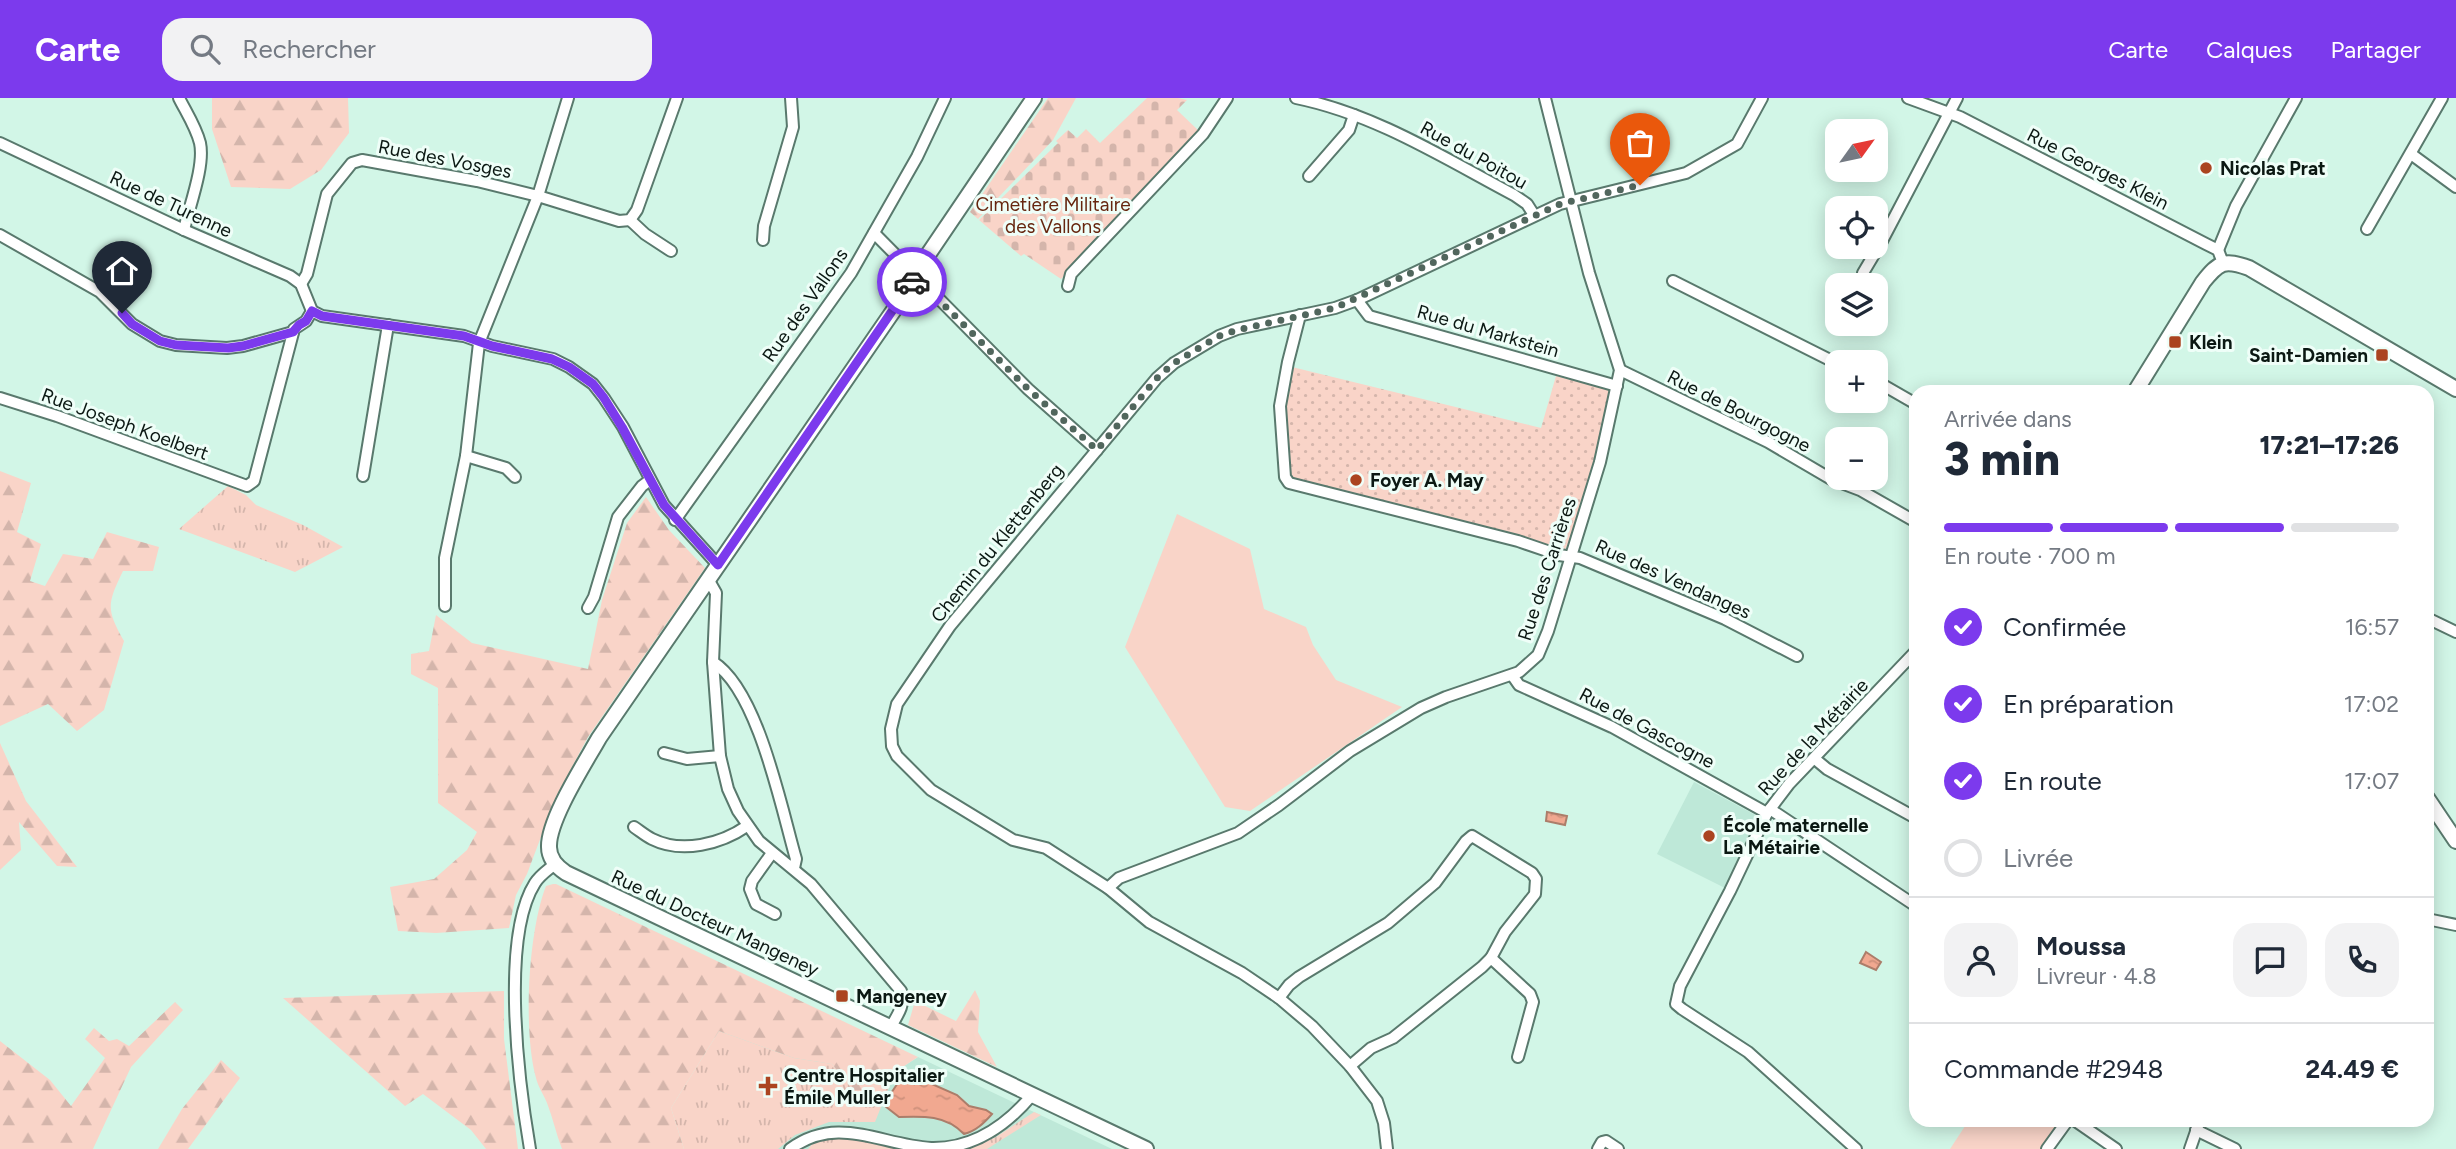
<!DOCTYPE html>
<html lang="fr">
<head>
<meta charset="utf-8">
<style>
	:root { --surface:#fff; --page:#f2f2f3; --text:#1f2937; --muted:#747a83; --line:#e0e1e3; --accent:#7c3aed }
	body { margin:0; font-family:Figtree,sans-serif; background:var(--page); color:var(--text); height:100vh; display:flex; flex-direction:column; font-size:26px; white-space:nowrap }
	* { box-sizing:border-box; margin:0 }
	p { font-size:23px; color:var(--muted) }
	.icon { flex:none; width:38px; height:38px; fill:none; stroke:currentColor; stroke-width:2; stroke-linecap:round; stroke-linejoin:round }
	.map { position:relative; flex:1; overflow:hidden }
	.details { position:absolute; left:1909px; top:287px; width:525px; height:742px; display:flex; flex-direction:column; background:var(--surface); border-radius:21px; box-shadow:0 4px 18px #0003 }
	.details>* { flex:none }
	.needle { width:46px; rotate:57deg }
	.fabs { position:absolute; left:1825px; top:21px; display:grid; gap:14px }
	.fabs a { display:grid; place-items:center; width:63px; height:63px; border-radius:14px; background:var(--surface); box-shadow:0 4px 18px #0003; font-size:35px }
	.pin { position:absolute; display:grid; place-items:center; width:60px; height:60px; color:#fff; margin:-72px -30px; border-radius:50% 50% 50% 0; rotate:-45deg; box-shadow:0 0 7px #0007 }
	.pin .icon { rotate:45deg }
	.courier { position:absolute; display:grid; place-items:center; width:70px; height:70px; margin:-35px; border:5px solid #7c3aed; border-radius:50%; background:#fff; color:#222; box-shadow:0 2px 9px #0007 }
	.headline em { font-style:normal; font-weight:800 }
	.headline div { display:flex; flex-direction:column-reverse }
	.headline { display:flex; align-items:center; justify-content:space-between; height:119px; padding:0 35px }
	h1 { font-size:46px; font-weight:800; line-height:52px }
	.bar { display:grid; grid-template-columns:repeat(4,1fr); gap:10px 7px; align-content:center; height:84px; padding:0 35px }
	.bar i { height:9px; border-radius:5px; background:var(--line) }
	.bar .active { background:var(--accent) }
	.bar p { grid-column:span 4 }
	.line { display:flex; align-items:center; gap:18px; padding:0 35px; border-top:2px solid var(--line) }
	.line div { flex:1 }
	.round { display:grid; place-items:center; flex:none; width:74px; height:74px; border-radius:21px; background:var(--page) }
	ol { padding:0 35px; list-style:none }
	li { display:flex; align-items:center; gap:21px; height:77px }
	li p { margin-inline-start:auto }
	li .icon { padding:7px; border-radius:50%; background:var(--accent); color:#fff; stroke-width:4 }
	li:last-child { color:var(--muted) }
	li i { width:38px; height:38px; border:4px solid var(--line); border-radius:50% }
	header { display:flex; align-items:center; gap:42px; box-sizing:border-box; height:98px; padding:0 35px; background:var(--accent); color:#fff }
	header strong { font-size:33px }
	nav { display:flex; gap:38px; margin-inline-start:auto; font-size:24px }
	.search { width:490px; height:63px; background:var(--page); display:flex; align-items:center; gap:18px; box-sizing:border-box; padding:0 24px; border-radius:21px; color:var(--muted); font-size:26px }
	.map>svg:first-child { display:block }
</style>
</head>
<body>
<header>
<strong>Carte</strong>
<div class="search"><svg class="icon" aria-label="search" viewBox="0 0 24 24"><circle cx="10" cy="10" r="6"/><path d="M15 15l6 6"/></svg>Rechercher</div>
<nav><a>Carte</a><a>Calques</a><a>Partager</a></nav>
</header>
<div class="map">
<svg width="2456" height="1051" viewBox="0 0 2456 1051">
	<defs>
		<pattern id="grass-tufts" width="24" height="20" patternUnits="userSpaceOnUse" patternTransform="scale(1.75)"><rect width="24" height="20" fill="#f9d4c8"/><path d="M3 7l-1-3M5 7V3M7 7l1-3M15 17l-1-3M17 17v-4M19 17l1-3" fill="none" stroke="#d4b5ab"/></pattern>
		<pattern id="forest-firs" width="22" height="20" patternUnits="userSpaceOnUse" patternTransform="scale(1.75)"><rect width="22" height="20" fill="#f9d4c8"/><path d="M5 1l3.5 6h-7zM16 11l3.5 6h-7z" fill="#d4b5ab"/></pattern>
		<pattern id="cemetery-stones" width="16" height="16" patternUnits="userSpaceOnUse" patternTransform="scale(1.75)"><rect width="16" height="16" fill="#f9d4c8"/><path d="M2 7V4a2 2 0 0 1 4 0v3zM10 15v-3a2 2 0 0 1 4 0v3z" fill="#d4b5ab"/></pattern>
		<pattern id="garden-dots" width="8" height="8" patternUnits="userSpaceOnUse" patternTransform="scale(1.75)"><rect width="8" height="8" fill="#f9d4c8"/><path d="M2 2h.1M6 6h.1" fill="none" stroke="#d4b5ab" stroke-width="1.8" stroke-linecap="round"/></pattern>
		<pattern id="water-ripples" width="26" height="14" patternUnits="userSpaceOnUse" patternTransform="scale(1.75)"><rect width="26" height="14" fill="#f1a890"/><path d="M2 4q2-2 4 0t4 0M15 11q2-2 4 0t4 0" fill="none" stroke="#cd907b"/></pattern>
	</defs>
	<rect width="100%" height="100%" fill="#d2f6e7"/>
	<!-- built -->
	<g fill="#bee8d8">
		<polygon points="1694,684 1761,720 1727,791 1657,756"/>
		<polygon points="719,933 832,966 858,998 918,959 1112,1051 684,1051"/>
	</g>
	<!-- grass -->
	<g fill="url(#grass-tufts)">
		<polygon points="228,388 246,397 256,407 303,427 343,449 295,474 179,431"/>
		<polygon points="719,933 794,960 832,966 858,998 895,974 875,1024 829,1024 795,1037 778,1051 684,1051 671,1010"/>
		<polygon points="1034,1014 1041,1017 987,1051 969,1051 996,1039"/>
		<polygon points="842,1039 903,1051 808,1051 815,1043"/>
	</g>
	<!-- forest -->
	<g fill="url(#forest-firs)">
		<polygon points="212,0 348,0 349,35 321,72 290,91 231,89 212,31"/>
		<polygon points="1048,0 1076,0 1053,42 978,121 970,114"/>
		<path d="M0,373L31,385L17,434L41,446L30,483L45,488L63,456L93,461L107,434L159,449L153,473H123C107,506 106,511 124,543L104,612L77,633L48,606L0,628Z"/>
		<polygon points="646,399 669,432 705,470 588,639 556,699 527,776 516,797 509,830 436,835 398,833 390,789 434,781 467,752 477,734 438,705 438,590 411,576 411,556 429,553 436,517 472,545 588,571 602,502 627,425"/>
		<polygon points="0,645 26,703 77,769 57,768 19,724 21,752 0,772"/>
		<path d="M553,786H556L918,959L858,998L832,966L794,960L719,933L671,1010L684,1051H562C556,1036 553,1020 547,1005C544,997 538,989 536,980C523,933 528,834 546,788Z"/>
		<polygon points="975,892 980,903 978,934 997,969 908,927 915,903 956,923"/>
		<polygon points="504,893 504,941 518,1051 486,1051 471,1032 423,996 405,1008 283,900"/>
		<polygon points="175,904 183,912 131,969 93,1051 0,1051 0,943 50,982 71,1008 105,960 85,941 94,930 109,943 117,941 129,948"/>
		<polygon points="221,962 240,980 188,1051 158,1051 182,1011"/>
	</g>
	<!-- cemetery -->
	<polygon fill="url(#cemetery-stones)" points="1147,0 1178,0 1187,2 1177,12 1200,34 1133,102 1061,181 1024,156 1021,158 979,122 1058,45 1056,43 1068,32 1077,40 1086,31 1100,45"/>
	<!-- park -->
	<g fill="#f9d4c8">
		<polygon points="1177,416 1250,451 1264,511 1306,529 1313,547 1336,582 1402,609 1250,713 1225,709 1125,549"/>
		<polygon points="1969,1022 2057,1022 2061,1025 2042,1051 1950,1051"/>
	</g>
	<!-- garden -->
	<path fill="url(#garden-dots)" d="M1292,269L1541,330L1556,278L1607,291L1612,298C1600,350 1589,406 1564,454L1292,382C1286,357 1279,291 1292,269Z"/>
	<!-- water -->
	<g fill="url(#water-ripples)" stroke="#ac7d6a" stroke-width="2">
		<polygon points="1547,714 1567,718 1565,727 1546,723"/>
		<polygon points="1866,854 1881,864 1876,872 1860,865"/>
		<path d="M907,975L957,997L969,1008L986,1012L992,1016C984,1025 976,1033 964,1036C946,1017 923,1018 899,1019L885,1008V1004L904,976Z"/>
	</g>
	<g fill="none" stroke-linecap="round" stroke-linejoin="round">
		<!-- street casing -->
		<g stroke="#59796d" stroke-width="14">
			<g id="street">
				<path d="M179,0C186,14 196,29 200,45C205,68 189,109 184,132"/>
				<path d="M1296,0C1375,16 1444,60 1514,97L1527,106L1534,117"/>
				<polyline points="1908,0 1960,19 2206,146 2218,152 2223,165"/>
				<polyline points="0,45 184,132 290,178 301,186 312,213"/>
				<polyline points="2411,56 2456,89"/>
				<polyline points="1309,78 1349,32 1354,17"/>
				<polyline points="630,122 645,136 671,153"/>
				<polyline points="2367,131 2442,0"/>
				<polyline points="874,135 1028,291 1097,352"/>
				<polyline points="0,137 100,194 132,226 160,243 176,247 227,250 243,248 293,234"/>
				<polyline points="763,142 764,128 793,29 791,0"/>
				<polyline points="2218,152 2236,108 2296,0"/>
				<polyline points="1863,175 1882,143 1957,0"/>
				<polyline points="1673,183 1838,266"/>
				<polyline points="301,186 307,176 327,96 352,65 362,62 477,83 538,98 568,0"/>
				<polyline points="1068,188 1071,176 1203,36 1227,0"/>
				<polyline points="1357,202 1369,218 1617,288"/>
				<polyline points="312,213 322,218 464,238 492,248 553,261 569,269 593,286 604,300 623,329 664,407 718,467"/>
				<polyline points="1300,217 1288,264 1280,308 1285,379 1289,385 1518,443 1559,457 1580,460 1725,521 1797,558"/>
				<polyline points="1620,272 1768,344 1831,381 1860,392 1916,424"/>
				<polyline points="1876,283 1916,306"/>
				<polyline points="0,300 57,318 247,388 254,383 294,231 306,223 312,213"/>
				<polyline points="466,358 506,370 515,379"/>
				<polyline points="363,378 388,227"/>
				<polyline points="675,422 851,175 917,59 945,0"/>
				<path d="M708,481L716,495L713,564L720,658L728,691L738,713L759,743L811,786L901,893C906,906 897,918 890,930"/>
				<polyline points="445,508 445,460 466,358 479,245 538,98 619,123 630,122 637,112 677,0"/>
				<polyline points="588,510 594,499 618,419 642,388 650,382"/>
				<polyline points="2427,520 2456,534"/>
				<path d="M713,564C758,592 781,709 796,761L794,770"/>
				<polyline points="1512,577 1519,587 1612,629 1767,715"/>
				<polyline points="664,655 687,661 720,658"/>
				<polyline points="1815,661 1827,671 1916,720"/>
				<polyline points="1770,711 1916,808"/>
				<path d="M634,729C640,733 646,738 652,741C682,756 721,746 747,728"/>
				<polyline points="772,755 752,783 750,791 756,806 775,816"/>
				<polyline points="1108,790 1119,780 1238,735 1279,707 1350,653 1421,610 1446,599 1519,574 1538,557 1548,533 1600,364 1620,272 1589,175 1545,0"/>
				<polyline points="2427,821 2456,827"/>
				<polyline points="1491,860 1530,896 1533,904 1518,959"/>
				<polyline points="1279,900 1289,887 1299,879 1388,825 1435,785 1466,743 1472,738 1532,775 1536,781 1535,796 1505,834 1491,860 1482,869 1393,940 1371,950 1350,968"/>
				<polyline points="2074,1022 2116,1051"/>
				<polyline points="2196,1032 2235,1051"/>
				<path d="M530,1051C519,987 500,840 535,785C540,777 548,772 555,766"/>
				<path d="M790,1051C838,1016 880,1047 931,1050C973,1051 1006,1028 1032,997"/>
				<polyline points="1387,1051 1384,1025 1377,1003 1350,968 1312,928 1279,900 1242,875 1149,824 1108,790 1046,750 1013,742 931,692 897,658 892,648 891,631 897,606 950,528 1157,280 1174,265 1219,238 1237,231 1335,210 1357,202 1560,106 1686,75 1737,46 1762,0"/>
				<polyline points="1598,1051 1602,1044 1606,1043 1618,1051"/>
				<polyline points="1856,1051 1748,954 1682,911 1676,906 1680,888 1730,793 1767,715 1789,686 1916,553"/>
				<polyline points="2047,1051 2068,1022"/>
				<polyline points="2190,1051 2200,1022"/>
			</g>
		</g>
		<!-- secondary casing -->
		<g stroke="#59796d" stroke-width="18">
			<g id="secondary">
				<path d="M1034,0L921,167L896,209L599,640C585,665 548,722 549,749C549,761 557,769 566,775L1146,1051"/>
				<path d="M2135,294L2203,184C2219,164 2224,161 2249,170L2456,291"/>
				<polyline points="2427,700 2456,743"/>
			</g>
		</g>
		<!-- street -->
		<use href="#street" stroke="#fff" stroke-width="10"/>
		<!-- secondary -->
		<use href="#secondary" stroke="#fff" stroke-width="14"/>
	</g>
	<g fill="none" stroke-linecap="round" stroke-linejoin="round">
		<!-- done -->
		<polyline stroke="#51665d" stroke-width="7" stroke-dasharray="0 12.6" points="912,184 915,178 1028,291 1097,352 1157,280 1174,265 1219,238 1237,232 1335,210 1560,106 1640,87"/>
		<!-- route -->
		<polyline stroke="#7c3aed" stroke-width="9" points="122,215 132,226 160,243 176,247 228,250 243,248 293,234 299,227 306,223 312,213 322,218 464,238 492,248 552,261 569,269 593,286 604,300 622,329 664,407 718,467 912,184"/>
	</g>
	<!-- markers -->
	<g fill="#ab4420" stroke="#effef8" stroke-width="2.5">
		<circle cx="2206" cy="70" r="7"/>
		<rect x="2168" y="237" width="14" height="14" rx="3.5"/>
		<rect x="2375" y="250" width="14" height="14" rx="3.5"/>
		<circle cx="1356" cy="382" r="7"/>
		<circle cx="1709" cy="738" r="7"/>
		<rect x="835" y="891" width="14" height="14" rx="3.5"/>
		<path d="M764.5 977.5h7v7h7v7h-7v7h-7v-7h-7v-7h7z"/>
	</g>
	<g text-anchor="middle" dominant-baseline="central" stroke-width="6" stroke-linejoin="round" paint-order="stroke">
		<!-- street labels -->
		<g font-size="19" fill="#0b1813" stroke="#effef8">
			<text transform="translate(1474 57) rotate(29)">Rue du Poitou</text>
			<text transform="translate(445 61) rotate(11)">Rue des Vosges</text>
			<text transform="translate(2098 71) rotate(27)">Rue Georges Klein</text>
			<text transform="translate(171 106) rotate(25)">Rue de Turenne</text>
			<text transform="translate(805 207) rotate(-55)">Rue des Vallons</text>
			<text transform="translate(1488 233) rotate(16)">Rue du Markstein</text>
			<text transform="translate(1739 313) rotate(27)">Rue de Bourgogne</text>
			<text transform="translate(125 326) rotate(20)">Rue Joseph Koelbert</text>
			<text transform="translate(997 445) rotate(-51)">Chemin du Klettenberg</text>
			<text transform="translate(1547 471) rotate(-72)">Rue des Carrières</text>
			<text transform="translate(1673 481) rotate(24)">Rue des Vendanges</text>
			<text transform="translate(1647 630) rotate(28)">Rue de Gascogne</text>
			<text transform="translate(1813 639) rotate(-47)">Rue de la Métairie</text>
			<text transform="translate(715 825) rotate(25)">Rue du Docteur Mangeney</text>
		</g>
		<!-- poi labels -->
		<g font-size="19" font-weight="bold" fill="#0b1813" stroke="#effef8" text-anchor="start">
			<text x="2220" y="70">Nicolas Prat</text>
			<text x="2189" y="244">Klein</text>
			<text x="2368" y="257" text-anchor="end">Saint-Damien</text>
			<text x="1370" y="382">Foyer A. May</text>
			<text x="1723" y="727">École maternelle<tspan x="1723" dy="22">La Métairie</tspan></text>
			<text x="856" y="898">Mangeney</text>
			<text x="784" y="977">Centre Hospitalier<tspan x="784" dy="22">Émile Muller</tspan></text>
		</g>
		<!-- park labels -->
		<g font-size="19" fill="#66260f" stroke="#effef8">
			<text x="1053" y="106">Cimetière Militaire<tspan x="1053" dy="22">des Vallons</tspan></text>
		</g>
	</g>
</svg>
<div class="fabs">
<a><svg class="needle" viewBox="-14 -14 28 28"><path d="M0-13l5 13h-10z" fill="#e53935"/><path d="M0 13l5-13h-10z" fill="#747a83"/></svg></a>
<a><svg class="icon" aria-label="locate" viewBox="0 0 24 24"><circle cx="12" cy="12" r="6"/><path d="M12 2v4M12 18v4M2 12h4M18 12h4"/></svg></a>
<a><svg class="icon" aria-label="layers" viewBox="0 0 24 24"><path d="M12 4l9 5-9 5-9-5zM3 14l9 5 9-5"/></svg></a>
<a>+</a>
<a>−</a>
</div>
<div class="pin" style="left:1640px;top:87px;background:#ea580c"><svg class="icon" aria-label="bag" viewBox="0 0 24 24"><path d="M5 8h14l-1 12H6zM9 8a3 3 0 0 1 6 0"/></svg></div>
<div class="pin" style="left:122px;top:215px;background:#1f2937"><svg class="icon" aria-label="home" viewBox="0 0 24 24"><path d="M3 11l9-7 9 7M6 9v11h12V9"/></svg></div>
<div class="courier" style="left:912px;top:184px"><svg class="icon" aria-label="car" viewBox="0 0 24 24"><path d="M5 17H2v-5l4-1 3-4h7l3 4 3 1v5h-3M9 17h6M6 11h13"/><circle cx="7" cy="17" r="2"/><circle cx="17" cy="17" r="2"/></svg></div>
<section class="details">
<div class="headline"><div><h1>3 min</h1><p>Arrivée dans</p></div><em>17:21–17:26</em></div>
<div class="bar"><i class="active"></i><i class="active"></i><i class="active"></i><i></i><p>En route · 700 m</p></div>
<ol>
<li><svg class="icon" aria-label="check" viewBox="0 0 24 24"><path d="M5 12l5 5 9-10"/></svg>Confirmée<p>16:57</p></li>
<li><svg class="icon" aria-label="check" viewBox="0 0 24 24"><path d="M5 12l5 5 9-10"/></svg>En préparation<p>17:02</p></li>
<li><svg class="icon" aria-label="check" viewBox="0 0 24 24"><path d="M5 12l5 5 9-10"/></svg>En route<p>17:07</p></li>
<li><i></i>Livrée</li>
</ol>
<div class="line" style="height:126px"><a class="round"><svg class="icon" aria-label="person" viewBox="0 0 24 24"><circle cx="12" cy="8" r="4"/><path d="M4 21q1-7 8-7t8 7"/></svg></a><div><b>Moussa</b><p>Livreur · 4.8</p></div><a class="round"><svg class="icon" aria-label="chat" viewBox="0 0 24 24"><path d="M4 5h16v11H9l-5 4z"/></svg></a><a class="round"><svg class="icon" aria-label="phone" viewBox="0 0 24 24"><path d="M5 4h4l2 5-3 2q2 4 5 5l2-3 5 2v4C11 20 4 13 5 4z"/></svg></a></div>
<div class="line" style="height:91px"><div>Commande #2948</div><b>24.49 €</b></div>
</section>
</div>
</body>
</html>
